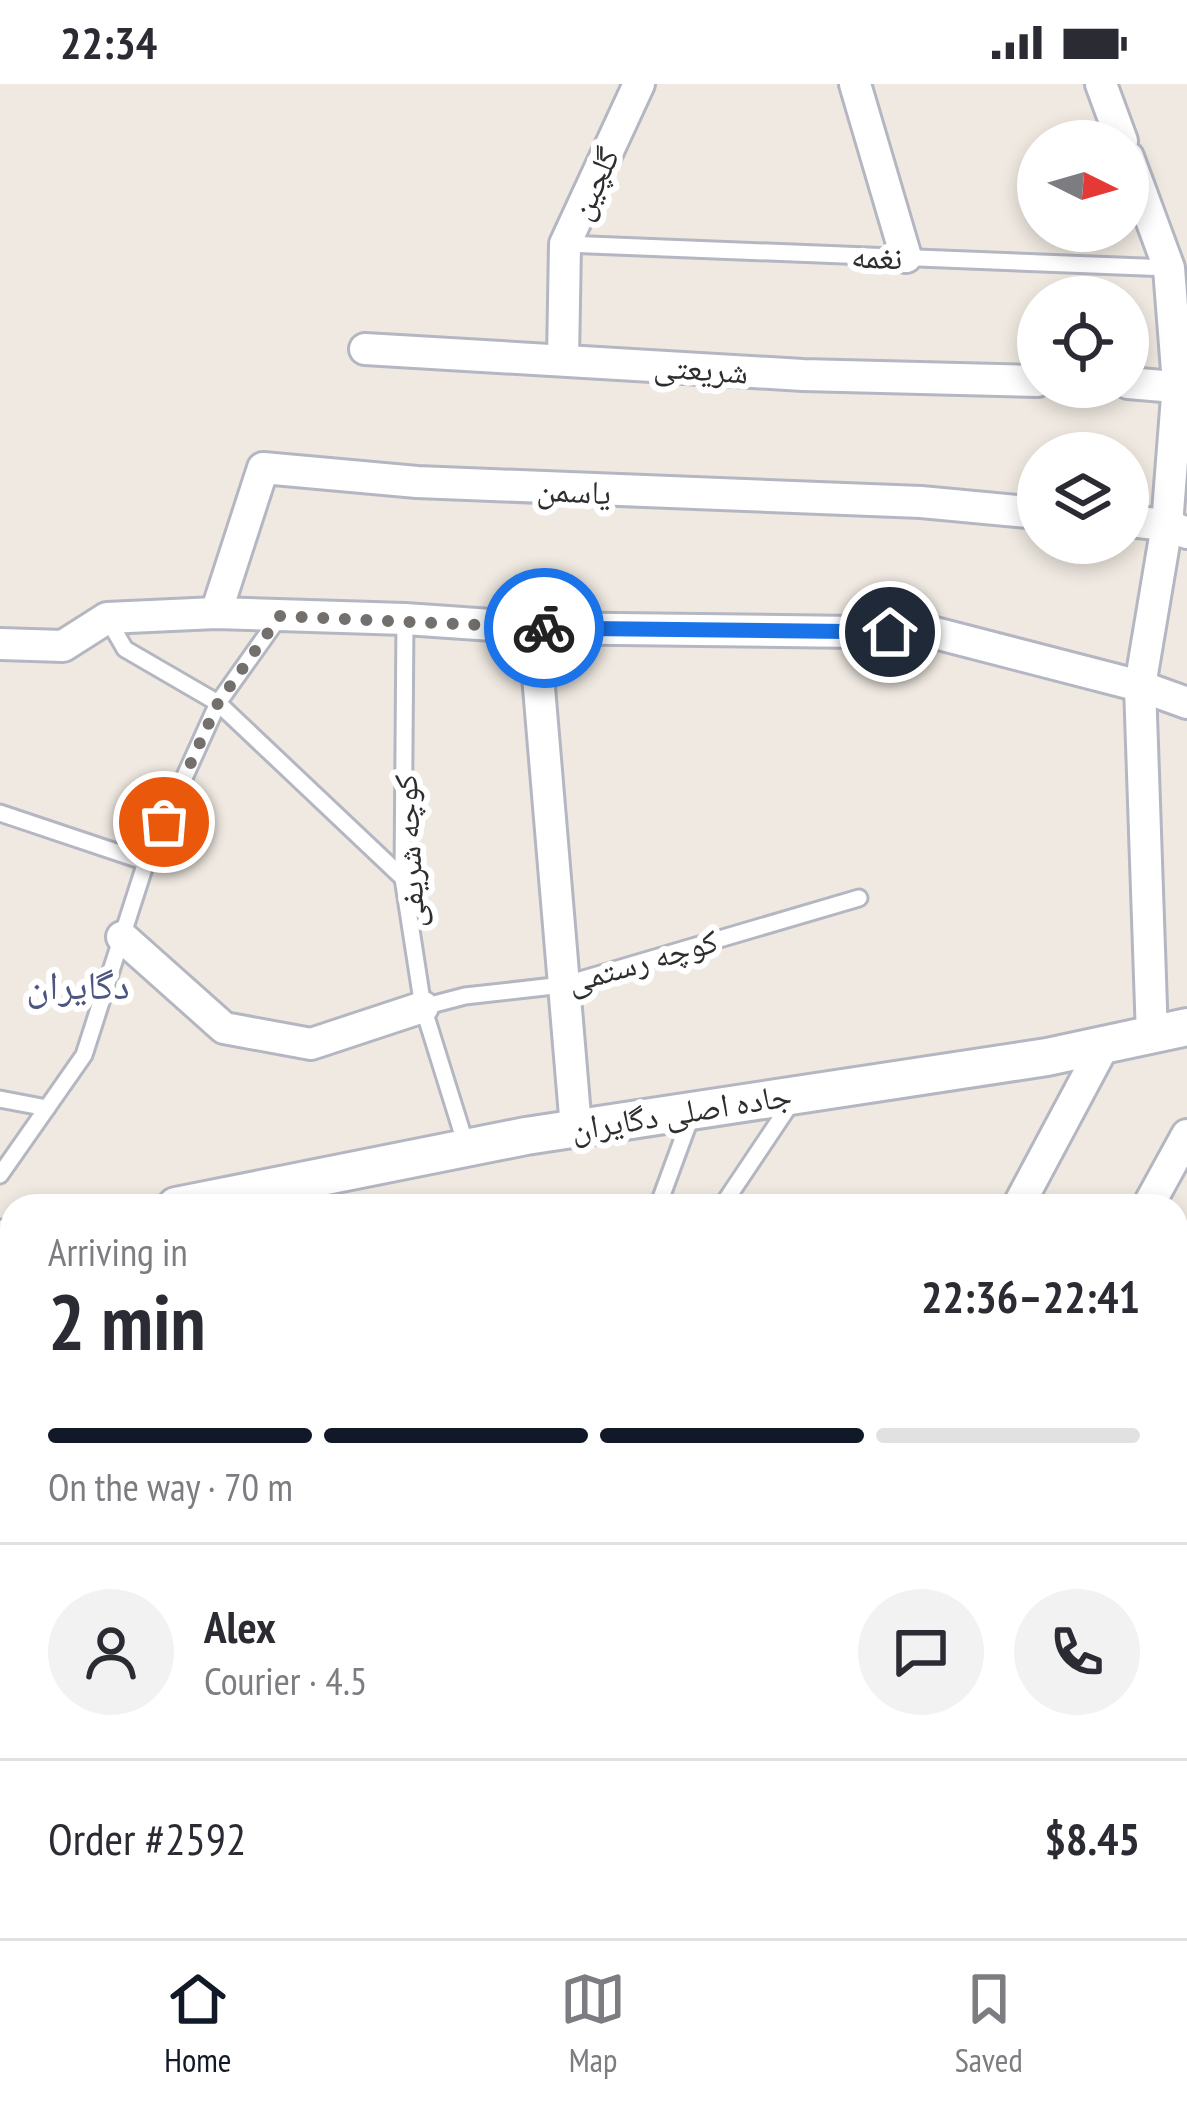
<!DOCTYPE html>
<html lang="en">
<head>
<meta charset="utf-8">
<style>
	:root { --surface:#fff; --page:#f2f2f3; --text:#2b2b33; --muted:#7c7c81; --line:#e1e1e2; --accent:#111827 }
	body { margin:0; font-family:"PT Sans Narrow","Noto Naskh Arabic",sans-serif; background:var(--page); color:var(--text); height:100vh; display:flex; flex-direction:column; font-size:45px; white-space:nowrap }
	* { box-sizing:border-box; margin:0 }
	p { font-size:39px; color:var(--muted) }
	.icon { flex:none; width:66px; height:66px; fill:none; stroke:currentColor; stroke-width:2; stroke-linecap:round; stroke-linejoin:round }
	.map { position:relative; flex:1; overflow:hidden }
	.drawer { position:absolute; left:0px; top:1110px; width:1188px; height:744px; display:flex; flex-direction:column; background:var(--surface); border-radius:36px 36px 0 0; box-shadow:0 6px 18px #0003 }
	.drawer>* { flex:none }
	.needle { width:78px; rotate:95deg }
	.buttons { position:absolute; left:1017px; top:36px; display:grid; gap:24px }
	.buttons a { display:grid; place-items:center; width:132px; height:132px; border-radius:50%; background:var(--surface); box-shadow:0 6px 18px #0003; font-size:60px }
	.pin { position:absolute; display:grid; place-items:center; width:102px; height:102px; color:#fff; margin:-51px; border:6px solid #fff; border-radius:50%; box-shadow:0 3px 12px #0007 }
	.courier { position:absolute; display:grid; place-items:center; width:120px; height:120px; margin:-60px; border:9px solid #1a73e8; border-radius:50%; background:#fff; color:#222; box-shadow:0 3px 15px #0007 }
	.summary em { font-style:normal; font-weight:700 }
	.summary div { display:flex; flex-direction:column-reverse }
	.summary { display:flex; align-items:center; justify-content:space-between; height:204px; padding:0 48px }
	h1 { font-size:78px; font-weight:700; line-height:90px }
	.bar { display:grid; grid-template-columns:repeat(4,1fr); gap:18px 12px; align-content:center; height:144px; padding:0 48px }
	.bar i { height:15px; border-radius:9px; background:var(--line) }
	.bar .current { background:var(--accent) }
	.bar p { grid-column:span 4 }
	.line { display:flex; align-items:center; gap:30px; padding:0 48px; border-top:3px solid var(--line) }
	.line div { flex:1 }
	.round { display:grid; place-items:center; flex:none; width:126px; height:126px; border-radius:63px; background:var(--page) }
	.status { display:flex; justify-content:space-between; align-items:center; height:84px; padding:0 60px; background:var(--surface); direction:ltr }
	.status svg { height:33px; fill:currentColor }
	.dock { display:flex; justify-content:space-around; align-items:center; height:168px; border-top:3px solid var(--line); background:var(--surface); font-size:33px; color:var(--muted) }
	.dock a { display:grid; justify-items:center; gap:6px }
	.dock .current { color:var(--accent) }
	.map>svg:first-child { display:block }
</style>
</head>
<body>
<div class="status"><b>22:34</b><svg viewBox="0 0 49 12"><path d="M0 12V9h3v3zM5 12V6h3v6zM10 12V3h3v9zM15 12V0h3v12zM26 1h20v11H26zM47 4h2v5h-2z"/></svg></div>
<div class="map">
<svg width="1187" height="1854" viewBox="0 0 1187 1854">
	<rect width="100%" height="100%" fill="#efe9e1"/>
	<g fill="none" stroke-linecap="round" stroke-linejoin="round">
		<!-- service casing -->
		<g stroke="#b4b7c1" stroke-width="21">
			<g id="service">
				<polyline points="565,160 1169,184"/>
				<polyline points="107,534 125,565 218,619 403,794"/>
				<polyline points="405,535 403,794 423,923 466,1061"/>
				<polyline points="0,729 146,778"/>
				<polyline points="423,923 465,912 563,901 859,814"/>
				<polyline points="0,1015 47,1024"/>
				<polyline points="0,1091 84,971 146,778 218,619 280,532"/>
				<polyline points="658,1122 693,1027"/>
				<polyline points="722,1122 793,1016"/>
				<polyline points="0,1312 12,1330"/>
				<polyline points="0,1505 12,1510"/>
				<polyline points="0,1681 12,1663"/>
			</g>
		</g>
		<!-- minor casing -->
		<g stroke="#b4b7c1" stroke-width="36">
			<g id="minor">
				<polyline points="855,0 906,173"/>
				<polyline points="1101,0 1122,57"/>
				<polyline points="1128,73 1169,184 1178,300 1167,441 1140,602 1152,952"/>
				<polyline points="365,265 803,291 1038,297"/>
				<polyline points="563,275 565,160 639,0"/>
				<polyline points="1128,299 1187,304"/>
				<polyline points="1128,437 1167,441 1187,449"/>
				<polyline points="216,529 263,384 417,398 921,418 1038,429"/>
				<polyline points="534,544 576,1044"/>
				<polyline points="0,560 63,562 107,534 216,529 405,535 534,544 935,549 1140,602 1187,619"/>
				<polyline points="122,853 224,944 311,960 423,923"/>
				<polyline points="1018,1122 1104,961"/>
				<polyline points="1148,1122 1187,1051"/>
				<polyline points="1176,1471 1187,1467"/>
				<polyline points="1176,1799 1187,1786"/>
				<polyline points="775,1842 886,1851 890,1842"/>
				<polyline points="114,1854 139,1842"/>
				<polyline points="1129,1854 1140,1842"/>
			</g>
		</g>
		<!-- tertiary casing -->
		<g stroke="#b4b7c1" stroke-width="42">
			<g id="tertiary">
				<polyline points="176,1122 526,1052 1047,973 1187,943"/>
				<polyline points="0,1155 12,1153"/>
			</g>
		</g>
		<!-- service -->
		<use href="#service" stroke="#fff" stroke-width="15"/>
		<!-- minor -->
		<use href="#minor" stroke="#fff" stroke-width="30"/>
		<!-- tertiary -->
		<use href="#tertiary" stroke="#fff" stroke-width="36"/>
	</g>
	<g fill="none" stroke-linecap="round" stroke-linejoin="round">
		<!-- done -->
		<polyline stroke="#726f6d" stroke-width="12" stroke-dasharray="0 21.6" points="164,738 218,619 280,532 544,544"/>
		<!-- route -->
		<polyline stroke="#1a73e8" stroke-width="15" points="544,544 890,548"/>
	</g>
	<g text-anchor="middle" dominant-baseline="central" stroke-width="12" stroke-linejoin="round" paint-order="stroke">
		<!-- street labels -->
		<g font-size="33" fill="#2e2e2e" stroke="#fff">
			<text transform="translate(593 99) rotate(-65)">گلچین</text>
			<text transform="translate(877 172) rotate(2)">نغمه</text>
			<text transform="translate(701 284) rotate(4)">شریعتی</text>
			<text transform="translate(574 406) rotate(3)">یاسمن</text>
			<text transform="translate(408 767) rotate(-93)">کوچه شریفی</text>
			<text transform="translate(642 876) rotate(-16)">کوچه رستمی</text>
			<text transform="translate(681 1027) rotate(-9)">جاده اصلی دگایران</text>
		</g>
		<!-- quarter labels -->
		<g font-size="39" fill="#4d5680" stroke="#fff">
			<text x="78" y="900">دگایران</text>
		</g>
	</g>
</svg>
<div class="buttons">
<a><svg class="needle" viewBox="-14 -14 28 28"><path d="M0-13l5 13h-10z" fill="#e53935"/><path d="M0 13l5-13h-10z" fill="#7c7c81"/></svg></a>
<a><svg class="icon" aria-label="locate" viewBox="0 0 24 24"><circle cx="12" cy="12" r="6"/><path d="M12 2v4M12 18v4M2 12h4M18 12h4"/></svg></a>
<a><svg class="icon" aria-label="layers" viewBox="0 0 24 24"><path d="M12 4l9 5-9 5-9-5zM3 14l9 5 9-5"/></svg></a>
</div>
<div class="pin" style="left:164px;top:738px;background:#ea580c"><svg class="icon" aria-label="bag" viewBox="0 0 24 24"><path d="M5 8h14l-1 12H6zM9 8a3 3 0 0 1 6 0"/></svg></div>
<div class="pin" style="left:890px;top:548px;background:#1f2937"><svg class="icon" aria-label="home" viewBox="0 0 24 24"><path d="M3 11l9-7 9 7M6 9v11h12V9"/></svg></div>
<div class="courier" style="left:544px;top:544px"><svg class="icon" aria-label="bike" viewBox="0 0 24 24"><circle cx="6" cy="16" r="4"/><circle cx="18" cy="16" r="4"/><path d="M6 16l4-8h5l3 8M10 8l3 8H6M13 5h3"/></svg></div>
<section class="drawer">
<div class="summary"><div><h1>2 min</h1><p>Arriving in</p></div><em>22:36–22:41</em></div>
<div class="bar"><i class="current"></i><i class="current"></i><i class="current"></i><i></i><p>On the way · 70 m</p></div>
<div class="line" style="height:216px"><a class="round"><svg class="icon" aria-label="person" viewBox="0 0 24 24"><circle cx="12" cy="8" r="4"/><path d="M4 21q1-7 8-7t8 7"/></svg></a><div><b>Alex</b><p>Courier · 4.5</p></div><a class="round"><svg class="icon" aria-label="chat" viewBox="0 0 24 24"><path d="M4 5h16v11H9l-5 4z"/></svg></a><a class="round"><svg class="icon" aria-label="phone" viewBox="0 0 24 24"><path d="M5 4h4l2 5-3 2q2 4 5 5l2-3 5 2v4C11 20 4 13 5 4z"/></svg></a></div>
<div class="line" style="height:156px"><div>Order #2592</div><b>$8.45</b></div>
</section>
</div>
<nav class="dock">
<a class="current"><svg class="icon" aria-label="home" viewBox="0 0 24 24"><path d="M3 11l9-7 9 7M6 9v11h12V9"/></svg>Home</a>
<a><svg class="icon" aria-label="map" viewBox="0 0 24 24"><path d="M3 6l6-2 6 2 6-2v14l-6 2-6-2-6 2zM9 4v14M15 6v14"/></svg>Map</a>
<a><svg class="icon" aria-label="saved" viewBox="0 0 24 24"><path d="M7 4h10v16l-5-4-5 4z"/></svg>Saved</a>
</nav>
</body>
</html>
